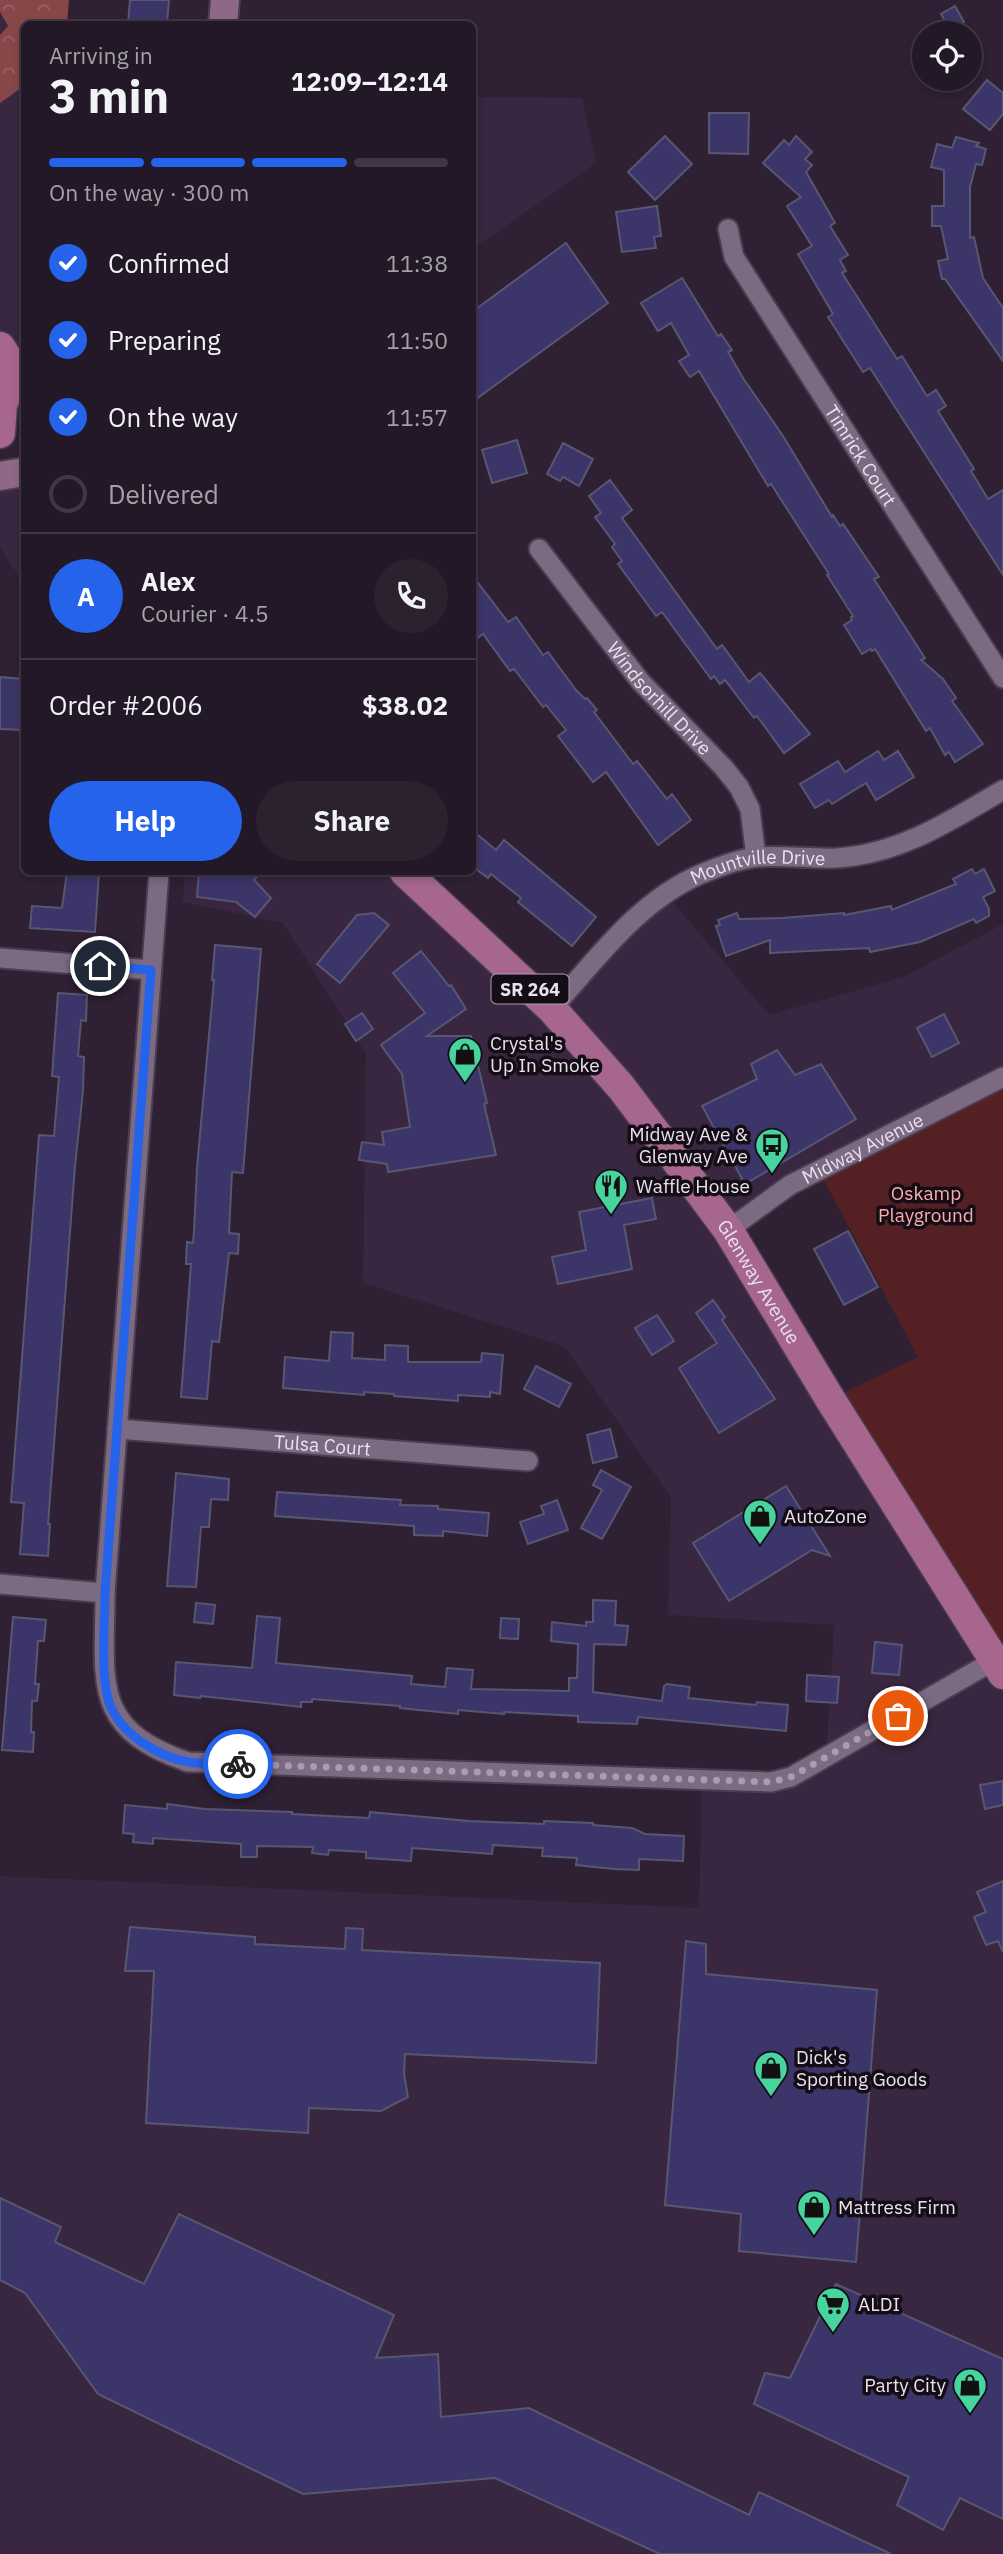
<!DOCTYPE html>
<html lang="en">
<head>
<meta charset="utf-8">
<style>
	:root { --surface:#231827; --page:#2b212f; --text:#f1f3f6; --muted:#a3a0a7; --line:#403744; --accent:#2563eb }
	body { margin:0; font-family:"IBM Plex Sans",sans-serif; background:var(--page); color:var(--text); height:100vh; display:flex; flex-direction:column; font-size:26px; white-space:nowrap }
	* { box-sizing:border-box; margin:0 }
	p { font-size:23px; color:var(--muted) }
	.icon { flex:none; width:38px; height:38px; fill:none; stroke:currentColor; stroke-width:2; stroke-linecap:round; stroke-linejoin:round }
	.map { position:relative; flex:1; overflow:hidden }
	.panel { position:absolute; left:21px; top:21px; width:455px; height:854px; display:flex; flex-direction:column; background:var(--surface); border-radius:10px; box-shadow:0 4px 10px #0003,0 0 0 2px var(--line) }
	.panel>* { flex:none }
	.controls { position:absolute; left:912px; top:21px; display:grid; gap:14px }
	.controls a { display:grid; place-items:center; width:70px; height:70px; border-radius:50%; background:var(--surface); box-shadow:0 4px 10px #0003,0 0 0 2px var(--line); font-size:35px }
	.pin { position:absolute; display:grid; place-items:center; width:60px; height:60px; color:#fff; margin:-30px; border:4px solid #fff; border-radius:50%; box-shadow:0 2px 7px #0007 }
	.courier { position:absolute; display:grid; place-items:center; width:70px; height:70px; margin:-35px; border:5px solid #2563eb; border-radius:50%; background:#fff; color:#222; box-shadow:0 2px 9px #0007 }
	.head em { font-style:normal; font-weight:800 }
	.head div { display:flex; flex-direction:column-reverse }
	.head { display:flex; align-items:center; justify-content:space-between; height:119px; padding:0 28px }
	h1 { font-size:46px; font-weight:800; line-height:52px }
	.bar { display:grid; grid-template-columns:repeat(4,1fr); gap:10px 7px; align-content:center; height:84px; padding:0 28px }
	.bar i { height:9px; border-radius:5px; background:var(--line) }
	.bar .active { background:var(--accent) }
	.bar p { grid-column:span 4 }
	.line { display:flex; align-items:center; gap:18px; padding:0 28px; border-top:2px solid var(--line) }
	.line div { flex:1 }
	.round { display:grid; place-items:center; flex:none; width:74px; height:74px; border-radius:37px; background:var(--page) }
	ol { padding:0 28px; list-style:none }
	li { display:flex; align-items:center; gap:21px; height:77px }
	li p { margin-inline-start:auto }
	li .icon { padding:7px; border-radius:50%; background:var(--accent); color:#fff; stroke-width:4 }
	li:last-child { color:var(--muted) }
	li i { width:38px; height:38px; border:4px solid var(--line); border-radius:50% }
	.primary-button { display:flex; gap:14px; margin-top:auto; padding:14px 28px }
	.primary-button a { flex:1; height:80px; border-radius:42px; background:var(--accent); color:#fff; font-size:28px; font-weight:800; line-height:80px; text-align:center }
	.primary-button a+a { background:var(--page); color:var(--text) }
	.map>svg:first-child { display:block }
</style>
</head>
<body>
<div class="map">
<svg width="1003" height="2554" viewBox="0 0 1003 2554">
	<defs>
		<pattern id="forest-crowns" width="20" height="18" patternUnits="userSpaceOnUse" patternTransform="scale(1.75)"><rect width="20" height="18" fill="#874749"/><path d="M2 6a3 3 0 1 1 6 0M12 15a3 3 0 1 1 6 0" fill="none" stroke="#986164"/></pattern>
	</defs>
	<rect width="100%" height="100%" fill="#2f2034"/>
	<!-- built -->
	<g fill="#392640">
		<polygon points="0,12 24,55 24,384 0,433"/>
		<polygon points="473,97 582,98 596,163 473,249"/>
		<polygon points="24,472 24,585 0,547 0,476"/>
		<polygon points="185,872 405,872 552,1009 665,893 769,1015 903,977 1003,924 1003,1077 729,1230 1003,1674 1003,2554 0,2554 0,1876 699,1908 702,1780 753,1783 826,1757 834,1625 668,1615 671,1497 564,1346 363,1283 366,1054 283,923 183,902"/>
	</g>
	<!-- forest -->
	<polygon fill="url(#forest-crowns)" points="0,0 69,0 67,24 24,24 24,86 0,103 0,35 8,26 0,12"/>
	<!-- park -->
	<polygon fill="#552023" points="1003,1077 1003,1674 830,1399 918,1357 819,1171"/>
	<!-- building -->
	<g fill="#3b3569" stroke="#585771" stroke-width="2">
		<polygon points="130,0 169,0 167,24 128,24"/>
		<polygon points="955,6 964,22 950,30 941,14"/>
		<polygon points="987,80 1003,93 1003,114 990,130 963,109"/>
		<polygon points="709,113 749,113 748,154 709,153"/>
		<polygon points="665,136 692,164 655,200 628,172"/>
		<polygon points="796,136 812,152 805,159 812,165 806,172 835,223 830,226 848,255 840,260 846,271 842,273 897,359 902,356 927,396 936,390 946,406 938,411 974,469 971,471 988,499 1003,490 1003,575 870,368 863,372 828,317 833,314 798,254 812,246 787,206 801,197 763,163 784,140 789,145"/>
		<polygon points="956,137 979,143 976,146 986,149 982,165 976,164 970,187 970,238 974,237 983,278 1003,308 1003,361 945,279 942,279 938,261 948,259 941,226 932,226 932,206 944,206 944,170 931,167 937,144 952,148"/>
		<polygon points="657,206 661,236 654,237 656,248 622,252 616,212"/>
		<polygon points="566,243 608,303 472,402 472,312"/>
		<polygon points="682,278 718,336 721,334 732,350 728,352 743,378 783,436 832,517 833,515 840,526 843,524 879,577 874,579 925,658 921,660 943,679 956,698 952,701 983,744 955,762 949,752 945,755 930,728 926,731 875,649 872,651 871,649 862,654 844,625 852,620 851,617 853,616 827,575 829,574 771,484 768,486 699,371 690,377 679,361 689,355 671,323 658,331 641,303"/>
		<polygon points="517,440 527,473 492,483 482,450"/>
		<polygon points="563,443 593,459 579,486 563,477 560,481 547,474"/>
		<polygon points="610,480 632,510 622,518 717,649 722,645 749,682 760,673 810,734 784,753 757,716 754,718 725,680 720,684 714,676 711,679 662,612 656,616 618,564 622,561 612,547 615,544 595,517 601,513 589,496"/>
		<polygon points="472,575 508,622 516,617 543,655 548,652 576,690 585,699 587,698 597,710 594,712 633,764 637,761 667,799 672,794 691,820 658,845 606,772 593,782 558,736 566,730 546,705 543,707 514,669 510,671 483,634 472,642"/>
		<polygon points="0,677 24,679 24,730 0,729"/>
		<polygon points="878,751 884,760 898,751 914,777 876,800 866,783 832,804 829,800 815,808 800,784 838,761 845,772"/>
		<polygon points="472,830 496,850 504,840 596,917 572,946 518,902 521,898 491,874 488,878 472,866"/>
		<polygon points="972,869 975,874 984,869 995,891 983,897 989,909 989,916 976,923 974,919 920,942 870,952 869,948 770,953 770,940 726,956 716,926 720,925 718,920 737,913 739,919 782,918 844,913 844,915 891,906 892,910 956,884 953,879"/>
		<polygon points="67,872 99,872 95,932 30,928 32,906 62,908"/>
		<polygon points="199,872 261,872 254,880 271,898 255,917 236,902 197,897"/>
		<polygon points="374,913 389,925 340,983 317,964 357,915"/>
		<polygon points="215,945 261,949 243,1173 232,1172 229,1233 239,1234 238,1254 229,1253 219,1342 212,1341 207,1399 181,1397 191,1264 186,1264 187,1242 193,1243 194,1231 197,1168 214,980 212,980"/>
		<polygon points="421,951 449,986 451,985 466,1009 427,1036 471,1036 487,1103 484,1104 496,1155 388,1172 387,1164 359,1160 362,1142 384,1145 382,1132 410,1127 402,1074 381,1045 425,1013 393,973"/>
		<polygon points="58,993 87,995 86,1021 81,1020 78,1056 84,1057 83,1091 75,1166 48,1524 50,1524 48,1556 20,1554 24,1503 11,1502 39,1135 54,1136 59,1077 52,1076"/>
		<polygon points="362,1013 373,1029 356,1041 345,1024"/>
		<polygon points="944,1014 959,1043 932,1057 917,1028"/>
		<polygon points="777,1050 795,1075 821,1064 856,1119 745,1184 702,1106 757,1079 751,1064"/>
		<polygon points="652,1198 656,1219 624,1225 632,1269 558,1284 552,1257 586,1250 579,1212"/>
		<polygon points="848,1231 878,1287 844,1305 814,1249"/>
		<polygon points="713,1300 725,1317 722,1320 775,1399 719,1433 679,1368 717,1343 696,1313"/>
		<polygon points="657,1315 674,1341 652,1355 635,1328"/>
		<polygon points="331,1332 353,1333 352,1358 385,1360 385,1345 408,1346 408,1362 481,1362 482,1353 503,1355 500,1394 490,1392 490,1397 458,1395 458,1401 394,1396 394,1394 364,1392 364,1395 283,1388 285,1357 329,1361"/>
		<polygon points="536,1366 571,1384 559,1407 524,1389"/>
		<polygon points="610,1429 617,1457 593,1463 587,1435"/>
		<polygon points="601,1470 631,1487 602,1539 581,1528 602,1490 593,1485"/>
		<polygon points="176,1473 229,1479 228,1500 211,1499 209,1527 201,1527 196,1587 167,1586"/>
		<polygon points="786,1486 830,1556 812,1550 729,1601 693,1543"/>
		<polygon points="277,1492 401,1500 400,1505 438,1506 438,1509 489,1513 487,1536 443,1531 443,1536 414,1535 414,1526 275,1516"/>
		<polygon points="557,1500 568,1530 528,1544 520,1522 544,1514 541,1506"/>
		<polygon points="593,1600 616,1601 615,1625 628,1626 626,1645 594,1644 593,1692 662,1701 664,1686 667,1684 690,1687 688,1698 756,1705 757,1702 788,1705 786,1731 638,1717 637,1724 578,1722 578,1716 504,1712 504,1714 458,1710 458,1714 400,1708 400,1706 312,1699 312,1702 301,1702 301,1707 201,1696 200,1698 174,1695 176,1662 252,1668 257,1616 280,1618 276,1663 412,1676 411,1684 445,1687 447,1668 473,1670 471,1689 569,1691 569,1678 577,1678 578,1644 551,1641 552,1622 586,1626 586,1622 593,1622"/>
		<polygon points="196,1603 215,1605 213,1624 194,1622"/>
		<polygon points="13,1617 46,1620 44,1641 38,1641 35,1684 39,1684 37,1701 32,1701 31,1732 34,1732 33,1752 2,1750"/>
		<polygon points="501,1618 519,1619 518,1639 500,1638"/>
		<polygon points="875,1642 902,1645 899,1675 872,1673"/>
		<polygon points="807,1675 839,1677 837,1703 806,1701"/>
		<polygon points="1003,1781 1003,1805 985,1809 980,1785"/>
		<polygon points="167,1804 205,1809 292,1812 292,1814 369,1818 370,1812 469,1821 544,1824 544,1821 593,1823 593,1825 632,1828 645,1834 684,1836 683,1861 639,1859 639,1870 614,1869 576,1865 577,1858 542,1856 543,1848 493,1845 492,1854 412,1848 411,1861 366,1858 366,1852 329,1850 328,1855 312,1853 313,1847 257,1846 257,1857 241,1857 241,1844 153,1838 153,1844 133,1842 134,1834 123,1833 125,1805 167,1809"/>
		<polygon points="1003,1881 1003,1952 998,1941 986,1945 974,1917 986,1912 977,1892"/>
		<polygon points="130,1927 255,1937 255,1944 345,1949 346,1928 363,1929 362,1950 600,1963 596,2063 405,2054 404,2074 408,2097 381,2111 309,2108 308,2133 146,2123 154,1971 125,1971"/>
		<polygon points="686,1941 706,1944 706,1974 877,1990 856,2262 739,2251 741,2214 665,2205"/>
		<polygon points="0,2198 61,2227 55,2242 144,2284 179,2214 394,2315 376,2358 438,2354 441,2417 529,2408 749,2515 759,2492 891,2554 660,2554 495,2478 303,2494 98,2394 25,2293 0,2280"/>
		<polygon points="836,2284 1003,2359 1003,2519 960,2498 943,2530 897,2505 909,2477 754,2404 765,2373 790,2378"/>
	</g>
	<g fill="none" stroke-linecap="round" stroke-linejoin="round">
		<!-- street casing -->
		<g stroke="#4a3d4e" stroke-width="23">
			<g id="street">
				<path id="s1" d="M728,229L734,257L1003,678"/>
				<path id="s2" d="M539,549L640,681L724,768L739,787L750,809L756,857"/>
				<path d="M159,872L105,1593C105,1681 90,1729 188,1762L771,1782L791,1777L995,1660"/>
				<polyline points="0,958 151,970"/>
				<path id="s3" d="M552,1009C596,960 638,901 701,874C718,867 738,859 757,857C783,855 810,859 837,858C900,854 950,821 1003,790"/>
				<path id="s4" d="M728,1230L790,1185L1003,1077"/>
				<path id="s5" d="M117,1429L528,1461"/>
				<polyline points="0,1584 105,1593"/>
			</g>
		</g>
		<!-- secondary casing -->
		<g stroke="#4a3d4e" stroke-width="32">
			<g id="secondary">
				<polyline points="223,24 225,0"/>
				<polyline points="0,476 24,472"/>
			</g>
		</g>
		<!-- primary casing -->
		<g stroke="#4a3d4e" stroke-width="33">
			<g id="primary">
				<polyline points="0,347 24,384"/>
				<polyline points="0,433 2,405 15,370"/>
				<path id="s6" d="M405,872L552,1009L621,1087L667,1148L728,1230L830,1399L1003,1674"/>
			</g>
		</g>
		<!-- street -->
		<use href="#street" stroke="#7b6a81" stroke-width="19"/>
		<!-- secondary -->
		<use href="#secondary" stroke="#906887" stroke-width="28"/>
		<!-- primary -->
		<use href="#primary" stroke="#a6668e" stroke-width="30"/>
	</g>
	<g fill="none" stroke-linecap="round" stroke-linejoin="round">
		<!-- done -->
		<polyline stroke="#a99dad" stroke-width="7" stroke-dasharray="0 12.6" points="238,1764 771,1782 791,1777 898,1716"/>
		<!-- route -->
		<path stroke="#2563eb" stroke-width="9" d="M100,966L151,970L105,1593C105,1624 100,1672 109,1702C119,1733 158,1757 189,1762C204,1765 222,1763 238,1764"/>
	</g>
	<!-- icons -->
	<defs>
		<g id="shop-pin" transform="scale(1.75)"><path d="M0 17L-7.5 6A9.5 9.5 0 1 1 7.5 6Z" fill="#47d49e" stroke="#140d16"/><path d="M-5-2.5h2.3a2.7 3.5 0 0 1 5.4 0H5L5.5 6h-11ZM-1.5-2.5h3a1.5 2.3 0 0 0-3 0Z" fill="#111"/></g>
		<g id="bus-pin" transform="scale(1.75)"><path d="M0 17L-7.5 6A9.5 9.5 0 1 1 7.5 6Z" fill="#47d49e" stroke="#140d16"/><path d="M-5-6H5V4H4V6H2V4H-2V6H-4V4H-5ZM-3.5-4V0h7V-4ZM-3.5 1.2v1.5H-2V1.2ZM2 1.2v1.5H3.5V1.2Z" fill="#111"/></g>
		<g id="restaurant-pin" transform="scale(1.75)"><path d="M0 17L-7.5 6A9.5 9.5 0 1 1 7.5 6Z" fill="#47d49e" stroke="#140d16"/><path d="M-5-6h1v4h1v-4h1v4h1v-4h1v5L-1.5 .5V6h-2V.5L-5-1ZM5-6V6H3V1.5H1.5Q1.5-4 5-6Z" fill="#111"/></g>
		<g id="supermarket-pin" transform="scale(1.75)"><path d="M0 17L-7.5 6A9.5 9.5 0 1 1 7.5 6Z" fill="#47d49e" stroke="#140d16"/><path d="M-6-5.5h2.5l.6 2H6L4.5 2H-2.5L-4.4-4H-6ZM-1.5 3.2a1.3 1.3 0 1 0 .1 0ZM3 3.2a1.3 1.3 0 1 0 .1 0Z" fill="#111"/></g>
	</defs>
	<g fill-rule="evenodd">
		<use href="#shop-pin" x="465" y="1054"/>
		<use href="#bus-pin" x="772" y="1145"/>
		<use href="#restaurant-pin" x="611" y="1186"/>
		<use href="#shop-pin" x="760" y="1516"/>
		<use href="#shop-pin" x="771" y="2068"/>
		<use href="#shop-pin" x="814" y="2207"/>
		<use href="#supermarket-pin" x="833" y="2304"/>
		<use href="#shop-pin" x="970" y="2385"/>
	</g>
	<g text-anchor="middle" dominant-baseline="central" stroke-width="7" stroke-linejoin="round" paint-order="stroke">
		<!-- shield labels -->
		<rect fill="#140d16" stroke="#aaa1ad" stroke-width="2" x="491.5" y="974.5" width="77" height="29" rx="5"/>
		<g font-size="18" font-weight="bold" fill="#eae1ee">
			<text x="530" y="989">SR 264</text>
		</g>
		<!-- street labels -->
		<g font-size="19" fill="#eae1ee" stroke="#140d16">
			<text stroke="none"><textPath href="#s1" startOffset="264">Timrick Court</textPath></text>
			<text stroke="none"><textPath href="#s2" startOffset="192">Windsorhill Drive</textPath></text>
			<text stroke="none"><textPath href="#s3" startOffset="261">Mountville Drive</textPath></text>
			<text stroke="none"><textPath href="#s4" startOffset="158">Midway Avenue</textPath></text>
			<text stroke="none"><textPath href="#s6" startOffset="544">Glenway Avenue</textPath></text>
			<text stroke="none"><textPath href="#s5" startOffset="206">Tulsa Court</textPath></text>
		</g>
		<!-- poi labels -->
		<g font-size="19" fill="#eae1ee" stroke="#140d16" text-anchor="start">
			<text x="490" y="1043">Crystal's<tspan x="490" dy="22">Up In Smoke</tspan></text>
			<text x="748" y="1134" text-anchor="end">Midway Ave &amp;<tspan x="748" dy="22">Glenway Ave</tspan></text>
			<text x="636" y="1186">Waffle House</text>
			<text x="784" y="1516">AutoZone</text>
			<text x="796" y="2057">Dick's<tspan x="796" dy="22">Sporting Goods</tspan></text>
			<text x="838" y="2207">Mattress Firm</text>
			<text x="858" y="2304">ALDI</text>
			<text x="946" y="2385" text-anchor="end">Party City</text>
		</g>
		<!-- park labels -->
		<g font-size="19" fill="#fcacad" stroke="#140d16">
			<text x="926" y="1193">Oskamp<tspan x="926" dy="22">Playground</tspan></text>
		</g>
	</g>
</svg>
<div class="controls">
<a><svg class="icon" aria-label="locate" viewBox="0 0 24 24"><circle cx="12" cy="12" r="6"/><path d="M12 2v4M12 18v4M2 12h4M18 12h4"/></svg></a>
</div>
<div class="pin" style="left:898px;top:1716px;background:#ea580c"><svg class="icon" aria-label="bag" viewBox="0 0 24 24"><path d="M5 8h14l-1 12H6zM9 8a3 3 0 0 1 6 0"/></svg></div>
<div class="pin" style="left:100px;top:966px;background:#1f2937"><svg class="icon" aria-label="home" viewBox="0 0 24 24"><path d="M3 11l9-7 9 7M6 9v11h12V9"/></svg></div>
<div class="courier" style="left:238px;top:1764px"><svg class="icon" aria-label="bike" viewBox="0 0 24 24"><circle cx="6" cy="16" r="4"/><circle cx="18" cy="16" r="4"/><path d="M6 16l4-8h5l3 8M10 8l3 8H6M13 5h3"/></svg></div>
<section class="panel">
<div class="head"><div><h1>3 min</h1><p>Arriving in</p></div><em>12:09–12:14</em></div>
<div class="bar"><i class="active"></i><i class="active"></i><i class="active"></i><i></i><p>On the way · 300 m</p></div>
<ol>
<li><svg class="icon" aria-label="check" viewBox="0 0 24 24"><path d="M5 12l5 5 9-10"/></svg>Confirmed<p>11:38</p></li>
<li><svg class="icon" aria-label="check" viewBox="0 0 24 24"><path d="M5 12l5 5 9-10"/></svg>Preparing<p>11:50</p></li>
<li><svg class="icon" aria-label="check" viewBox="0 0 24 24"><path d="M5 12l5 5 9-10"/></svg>On the way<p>11:57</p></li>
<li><i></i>Delivered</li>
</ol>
<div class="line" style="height:126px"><b class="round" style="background:var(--accent);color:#fff">A</b><div><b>Alex</b><p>Courier · 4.5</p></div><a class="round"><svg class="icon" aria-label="phone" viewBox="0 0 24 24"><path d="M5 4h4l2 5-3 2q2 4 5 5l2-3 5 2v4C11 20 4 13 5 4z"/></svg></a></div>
<div class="line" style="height:91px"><div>Order #2006</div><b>$38.02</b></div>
<div class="primary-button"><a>Help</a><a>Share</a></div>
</section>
</div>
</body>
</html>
